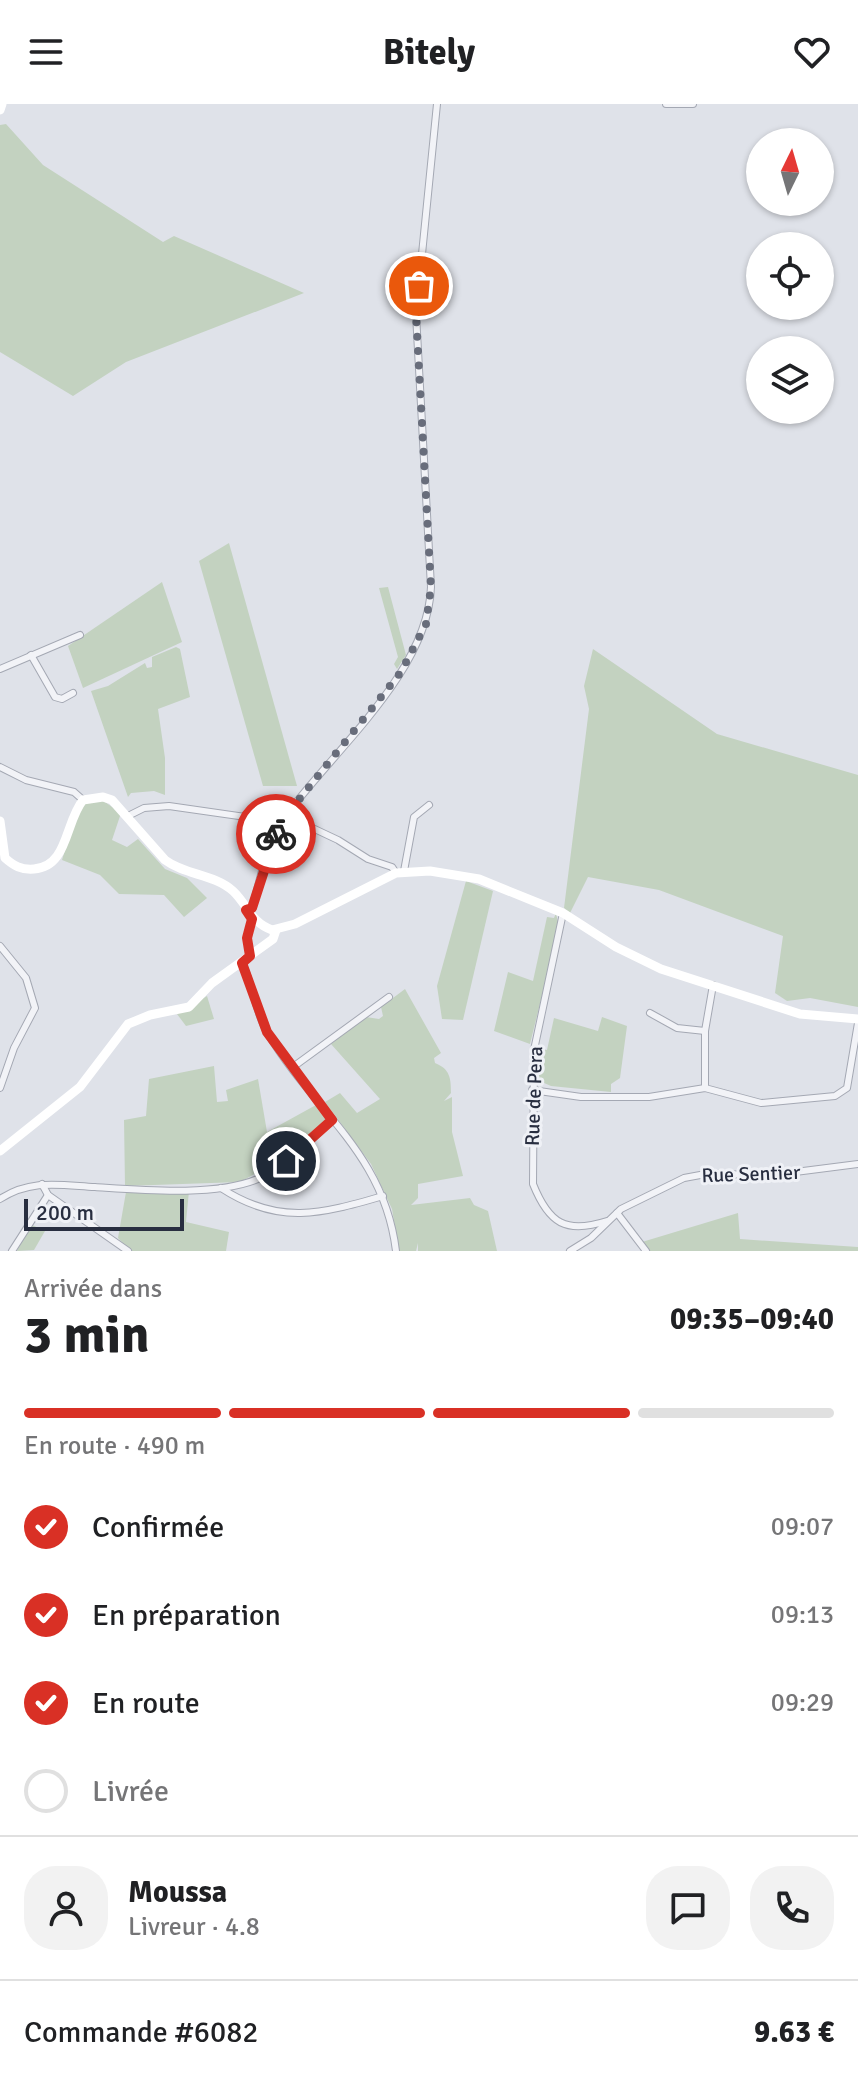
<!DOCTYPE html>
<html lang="fr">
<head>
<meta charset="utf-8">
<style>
	:root { --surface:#fff; --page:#f2f2f2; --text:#202124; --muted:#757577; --line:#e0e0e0; --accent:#d93025 }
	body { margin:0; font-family:Signika,sans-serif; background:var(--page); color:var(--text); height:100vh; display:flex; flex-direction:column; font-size:30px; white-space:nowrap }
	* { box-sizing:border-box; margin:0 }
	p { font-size:26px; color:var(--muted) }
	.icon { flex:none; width:44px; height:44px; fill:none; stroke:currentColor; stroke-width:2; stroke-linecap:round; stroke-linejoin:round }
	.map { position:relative; height:1147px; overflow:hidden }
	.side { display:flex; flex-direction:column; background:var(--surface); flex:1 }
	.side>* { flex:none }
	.needle { width:52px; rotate:5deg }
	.fabs { position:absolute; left:746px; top:24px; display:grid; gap:16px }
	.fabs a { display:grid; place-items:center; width:88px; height:88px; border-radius:50%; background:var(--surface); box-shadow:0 2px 6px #0004; font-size:40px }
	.scale { position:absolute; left:24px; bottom:20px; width:160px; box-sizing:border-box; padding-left:8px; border:4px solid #282e40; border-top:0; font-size:22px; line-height:28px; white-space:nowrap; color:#282e40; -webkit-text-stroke:6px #eff1f6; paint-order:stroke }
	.pin { position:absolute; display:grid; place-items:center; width:68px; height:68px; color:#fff; margin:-34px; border:4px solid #fff; border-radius:50%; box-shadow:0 2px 8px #0007 }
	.courier { position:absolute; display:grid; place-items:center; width:80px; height:80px; margin:-40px; border:6px solid #d93025; border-radius:50%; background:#fff; color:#222; box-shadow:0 2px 10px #0007 }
	.summary em { font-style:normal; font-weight:700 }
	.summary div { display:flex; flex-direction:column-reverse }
	.summary { display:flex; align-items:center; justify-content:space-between; height:136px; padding:0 24px }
	h1 { font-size:52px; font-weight:700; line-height:60px }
	.bar { display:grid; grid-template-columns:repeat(4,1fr); gap:12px 8px; align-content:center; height:96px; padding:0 24px }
	.bar i { height:10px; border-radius:6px; background:var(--line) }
	.bar .current { background:var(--accent) }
	.bar p { grid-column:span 4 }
	.line { display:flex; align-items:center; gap:20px; padding:0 24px; border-top:2px solid var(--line) }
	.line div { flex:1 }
	.round { display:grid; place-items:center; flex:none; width:84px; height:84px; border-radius:32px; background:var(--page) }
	ol { padding:0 24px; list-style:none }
	li { display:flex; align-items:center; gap:24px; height:88px }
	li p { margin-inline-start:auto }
	li .icon { padding:8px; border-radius:50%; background:var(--accent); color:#fff; stroke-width:4 }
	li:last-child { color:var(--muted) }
	li i { width:44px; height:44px; border:4px solid var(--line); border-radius:50% }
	header { display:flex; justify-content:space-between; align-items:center; height:104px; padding:0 24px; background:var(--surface); font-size:36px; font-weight:700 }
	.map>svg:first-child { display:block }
</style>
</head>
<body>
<header><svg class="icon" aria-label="menu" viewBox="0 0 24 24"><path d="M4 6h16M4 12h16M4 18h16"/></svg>Bitely<svg class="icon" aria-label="heart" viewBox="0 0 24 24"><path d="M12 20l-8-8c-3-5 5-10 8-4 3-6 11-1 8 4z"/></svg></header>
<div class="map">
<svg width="858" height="1147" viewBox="0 0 858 1147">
	<rect width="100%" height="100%" fill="#dfe2e9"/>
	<!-- green -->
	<g fill="#c3d2c0">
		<polygon points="6,20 43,61 163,138 174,132 304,189 126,258 73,292 0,248 0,21"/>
		<polygon points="229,439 297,682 263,682 199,457"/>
		<polygon points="162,478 182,538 83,584 68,542"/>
		<polygon points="388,483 406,551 397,565 394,560 398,553 379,484"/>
		<polygon points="176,543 180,545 190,593 158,605 165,654 165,691 154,687 131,689 128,693 91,587 108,582 145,559 147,564 152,563 152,553"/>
		<polygon points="593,545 717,630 858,671 858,903 810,894 787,897 775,889 783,832 659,786 588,773 570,809 564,804 589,605 584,582"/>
		<polygon points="102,696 121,709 112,736 127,743 138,735 165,765 187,774 207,794 184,813 164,791 119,790 100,771 62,756 76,710 83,699"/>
		<polygon points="466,777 493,787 463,916 442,915 437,882"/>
		<polygon points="556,809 559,823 530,940 494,927 508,868 533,877 547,813 554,814"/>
		<path d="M405,885L441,949L434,954L435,959C450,965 451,974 451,989L444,997L452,993V1028L463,1072L418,1080V1094L411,1101L470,1094L474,1101L488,1107L497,1147H418V1139L416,1147H399L392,1105L371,1060L325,998L340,989L357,1009L380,995L331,940L366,913L379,915L383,912L381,903Z"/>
		<polygon points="207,892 214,915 186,922 177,910"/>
		<polygon points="602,913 627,922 620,974 611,980 611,988 551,982 535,975 541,949 537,944 547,946 554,914 598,927"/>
		<polygon points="214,962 217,998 228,997 226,986 258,975 267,1028 316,1001 327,1015 288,1052 240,1078 125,1082 124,1016 146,1012 149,975"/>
		<polygon points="189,1087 186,1118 229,1128 226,1147 130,1147 118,1134 126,1088"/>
		<polygon points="738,1109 740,1135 858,1143 858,1147 648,1147 642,1138"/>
		<polygon points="30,1120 45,1127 34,1146 17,1147"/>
	</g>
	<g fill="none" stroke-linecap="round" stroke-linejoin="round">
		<!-- street casing -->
		<g stroke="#a4a8b3" stroke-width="8">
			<g id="street">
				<polyline points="666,0 693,0"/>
				<polyline points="31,551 55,593 62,595 73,589"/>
				<polyline points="0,565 80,531"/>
				<polyline points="0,663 26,676 74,688 83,696"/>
				<polyline points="128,712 144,704 169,702 281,718"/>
				<polyline points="287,712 338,736 368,755 392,763 396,769"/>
				<polyline points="404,767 414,713 429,701"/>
				<path d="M246,806L252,804C260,778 266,740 282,717C329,650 428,570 431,483L416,210L437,0"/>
				<path d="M563,809L534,946L533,1080C549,1120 566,1130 607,1117"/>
				<polyline points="0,842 26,874 35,904 14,944 0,984"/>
				<path d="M242,859C253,881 255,907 267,928C314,1008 384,1048 396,1147"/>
				<polyline points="650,909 677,924 705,927"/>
				<polyline points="293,963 389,893"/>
				<polyline points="705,984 705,927 713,881"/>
				<polyline points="532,986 581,993 649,993 705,984 761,999 835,992 847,984 858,919"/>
				<polyline points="42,1080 48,1091 128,1147"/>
				<path d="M221,1084C279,1122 321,1110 383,1092"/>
				<path d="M0,1095C31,1075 59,1081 95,1083C141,1086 218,1093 260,1074C288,1061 310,1036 332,1016"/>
				<polyline points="617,1109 646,1147"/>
				<polyline points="12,1147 48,1091"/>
				<polyline points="570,1147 591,1134 621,1105 684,1074 711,1069 764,1072 858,1060"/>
			</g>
		</g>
		<!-- street -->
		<use href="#street" stroke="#f2f3f7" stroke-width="6"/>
		<!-- secondary -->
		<g stroke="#fff" stroke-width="9">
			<polyline points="0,6 2,0"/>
			<path d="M0,717L5,754C14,762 21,766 34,765C68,763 65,718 83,696L103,693L112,696L165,756C185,771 214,770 233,787C248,801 250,818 272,826L295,820L396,769L430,767L479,775L563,809L616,843L661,865L800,910L858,915"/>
			<polyline points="250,852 247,834 252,815"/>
			<polyline points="0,1047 80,983 128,920 150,911 189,903 212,879 273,835 276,826"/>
		</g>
	</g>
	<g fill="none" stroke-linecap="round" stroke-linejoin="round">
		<!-- done -->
		<polyline stroke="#686d7b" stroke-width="8" stroke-dasharray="0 14.4" points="276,730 281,718 401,568 426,520 431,483 416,210 419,182"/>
		<!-- route -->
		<polyline stroke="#d93025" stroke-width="10" points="276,730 252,804 246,806 252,815 247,834 250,852 242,859 267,928 332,1016 286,1057"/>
	</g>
	<g text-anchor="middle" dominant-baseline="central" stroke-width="6" stroke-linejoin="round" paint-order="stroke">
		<!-- street labels -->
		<g font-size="20" fill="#282e40" stroke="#eff1f6">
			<text transform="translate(534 992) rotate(-88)">Rue de Pera</text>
			<text transform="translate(751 1070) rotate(-2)">Rue Sentier</text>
		</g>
	</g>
</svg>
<div class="fabs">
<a><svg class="needle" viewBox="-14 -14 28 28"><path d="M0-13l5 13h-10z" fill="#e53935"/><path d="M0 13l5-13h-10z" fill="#757577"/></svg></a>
<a><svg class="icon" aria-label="locate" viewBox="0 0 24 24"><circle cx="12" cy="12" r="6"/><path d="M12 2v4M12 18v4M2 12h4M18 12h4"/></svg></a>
<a><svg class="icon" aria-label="layers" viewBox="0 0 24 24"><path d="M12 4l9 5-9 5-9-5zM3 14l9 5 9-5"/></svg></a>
</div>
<div class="scale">200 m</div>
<div class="pin" style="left:419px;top:182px;background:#ea580c"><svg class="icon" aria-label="bag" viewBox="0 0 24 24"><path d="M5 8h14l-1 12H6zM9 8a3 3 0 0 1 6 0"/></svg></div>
<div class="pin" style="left:286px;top:1057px;background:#1f2937"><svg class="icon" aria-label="home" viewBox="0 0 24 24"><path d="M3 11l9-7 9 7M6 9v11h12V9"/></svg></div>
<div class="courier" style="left:276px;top:730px"><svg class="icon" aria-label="bike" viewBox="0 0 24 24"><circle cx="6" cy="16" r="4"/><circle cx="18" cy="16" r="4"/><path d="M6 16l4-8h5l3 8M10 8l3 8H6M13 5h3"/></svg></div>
</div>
<section class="side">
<div class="summary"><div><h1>3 min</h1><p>Arrivée dans</p></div><em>09:35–09:40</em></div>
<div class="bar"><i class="current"></i><i class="current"></i><i class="current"></i><i></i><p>En route · 490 m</p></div>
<ol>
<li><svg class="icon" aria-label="check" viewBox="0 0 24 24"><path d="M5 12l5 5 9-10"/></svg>Confirmée<p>09:07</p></li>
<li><svg class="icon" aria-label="check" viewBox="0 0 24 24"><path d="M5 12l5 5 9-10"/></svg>En préparation<p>09:13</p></li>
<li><svg class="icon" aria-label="check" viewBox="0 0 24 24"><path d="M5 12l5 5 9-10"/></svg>En route<p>09:29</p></li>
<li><i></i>Livrée</li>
</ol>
<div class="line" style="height:144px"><a class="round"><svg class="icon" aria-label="person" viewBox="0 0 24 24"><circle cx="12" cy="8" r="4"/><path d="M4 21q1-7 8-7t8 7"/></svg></a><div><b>Moussa</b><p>Livreur · 4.8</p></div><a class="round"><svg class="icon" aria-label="chat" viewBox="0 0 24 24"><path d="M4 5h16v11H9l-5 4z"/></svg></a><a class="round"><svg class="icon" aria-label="phone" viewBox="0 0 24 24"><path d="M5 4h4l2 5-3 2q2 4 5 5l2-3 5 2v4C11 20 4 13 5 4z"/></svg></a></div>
<div class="line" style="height:104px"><div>Commande #6082</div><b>9.63 €</b></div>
</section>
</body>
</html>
